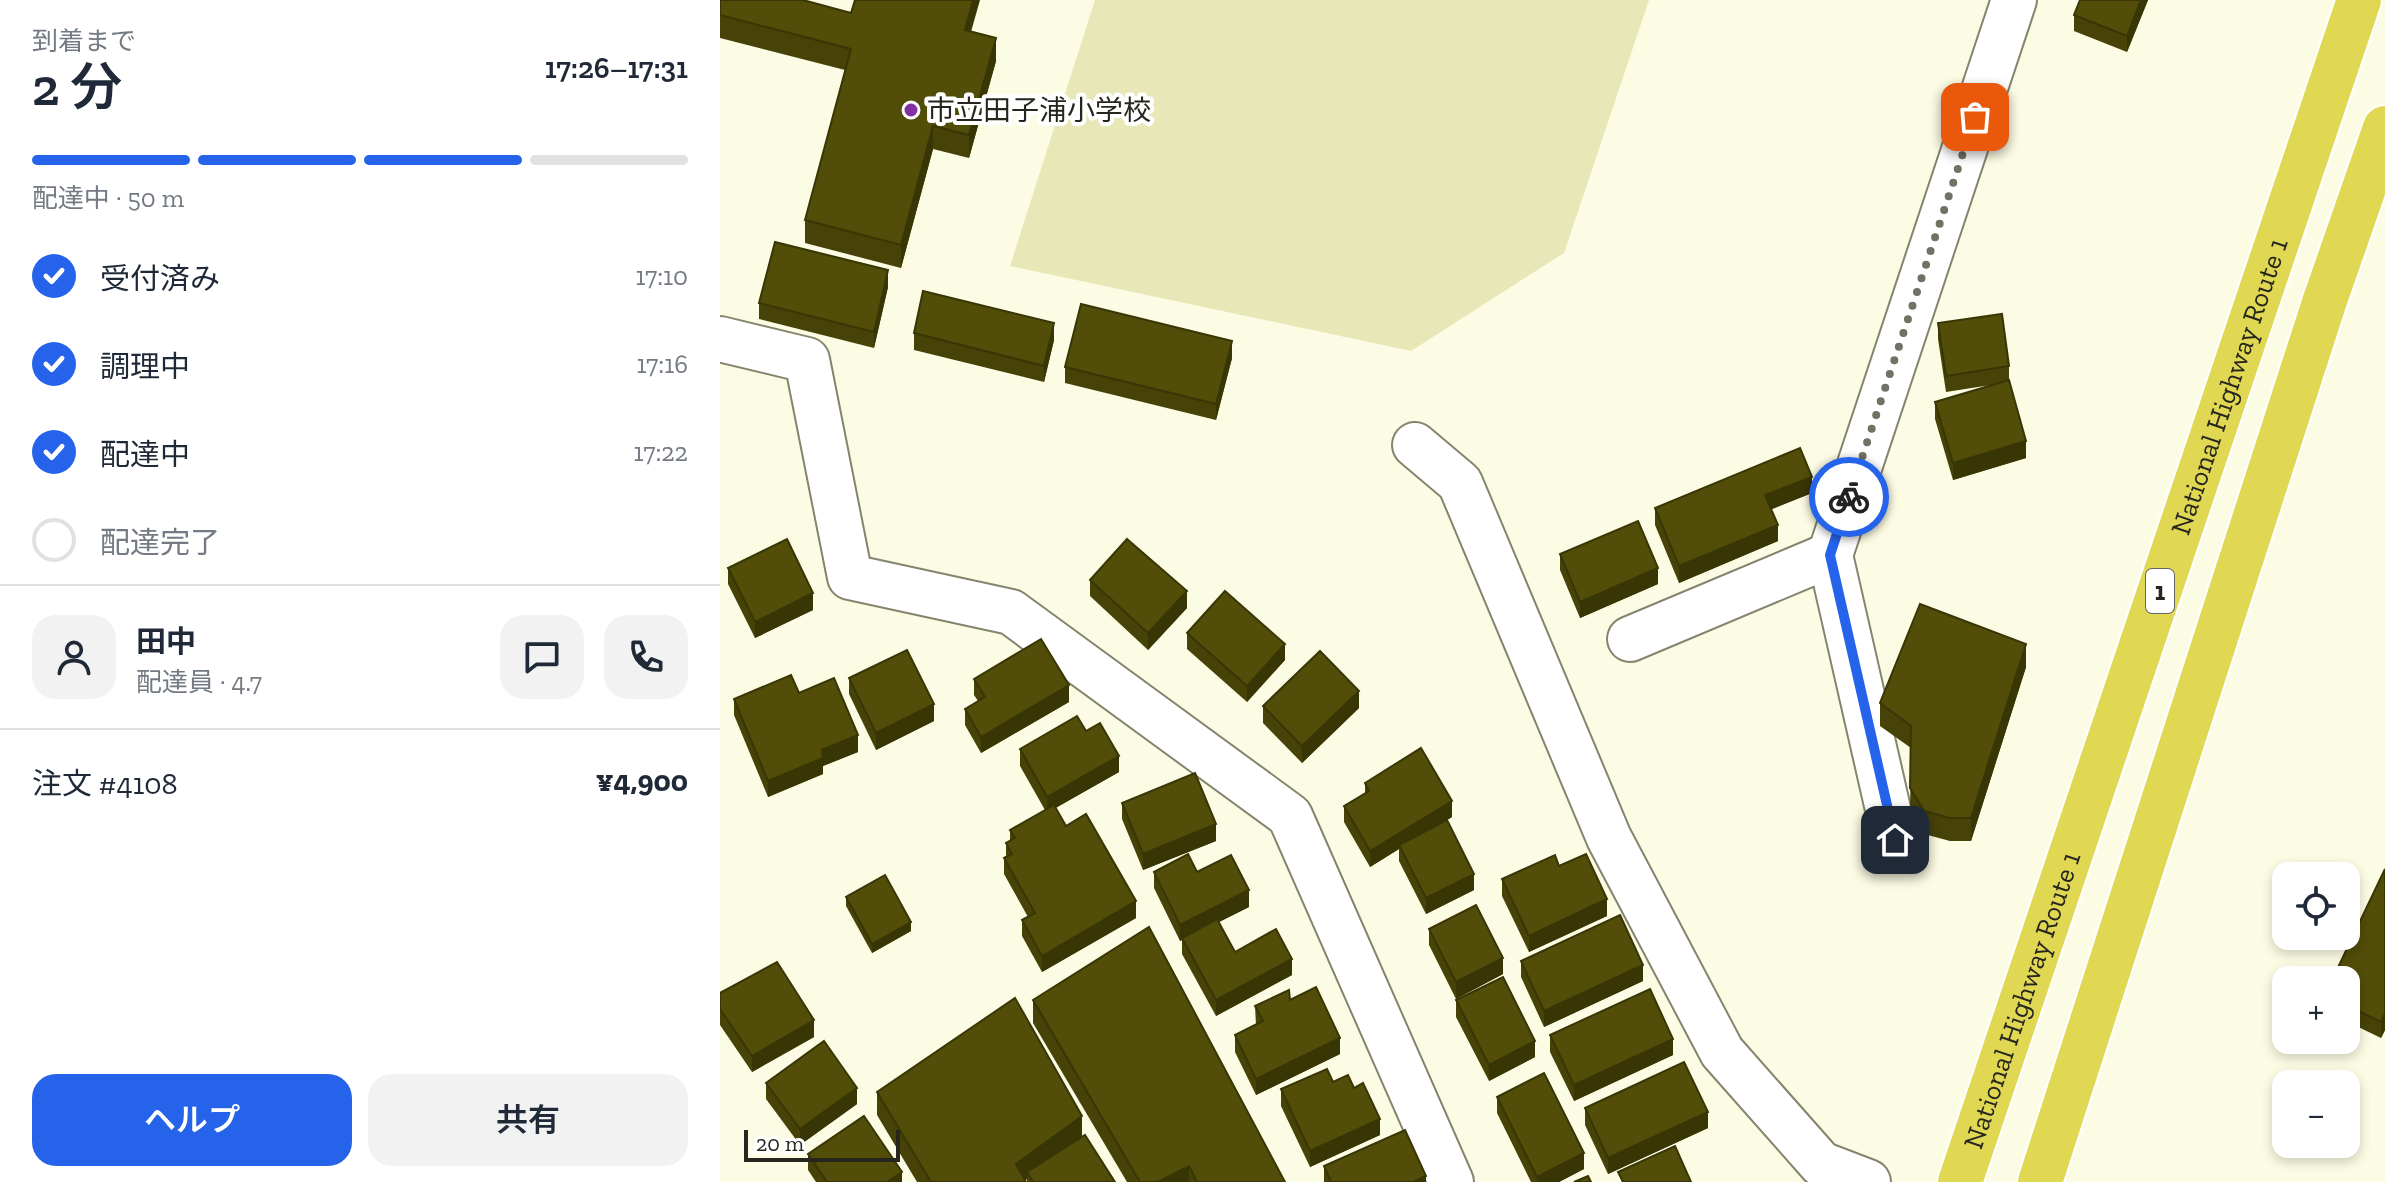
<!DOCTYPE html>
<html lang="ja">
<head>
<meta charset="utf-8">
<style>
	:root { --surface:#fff; --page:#f2f2f3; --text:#1f2937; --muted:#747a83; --line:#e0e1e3; --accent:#2563eb }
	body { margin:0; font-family:"Zilla Slab","Noto Sans JP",serif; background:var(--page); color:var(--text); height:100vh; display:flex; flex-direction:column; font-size:30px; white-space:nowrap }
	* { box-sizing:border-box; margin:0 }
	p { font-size:26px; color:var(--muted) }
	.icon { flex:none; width:44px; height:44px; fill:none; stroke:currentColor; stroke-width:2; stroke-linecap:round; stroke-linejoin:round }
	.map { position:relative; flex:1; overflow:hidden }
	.drawer { display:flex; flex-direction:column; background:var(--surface); width:720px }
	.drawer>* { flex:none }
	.tools { position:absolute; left:1552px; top:862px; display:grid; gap:16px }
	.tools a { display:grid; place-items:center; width:88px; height:88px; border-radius:16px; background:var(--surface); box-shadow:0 4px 12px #0003; font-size:40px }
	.scale { position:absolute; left:24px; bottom:20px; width:156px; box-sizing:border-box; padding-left:8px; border:4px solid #27261e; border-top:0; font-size:22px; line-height:28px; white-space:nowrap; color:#27261e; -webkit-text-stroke:6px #fff; paint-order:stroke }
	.pin { position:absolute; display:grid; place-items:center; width:68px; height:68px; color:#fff; margin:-34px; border-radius:16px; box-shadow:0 4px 12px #0006 }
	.courier { position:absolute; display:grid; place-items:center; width:80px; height:80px; margin:-40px; border:6px solid #2563eb; border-radius:50%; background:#fff; color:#222; box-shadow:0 2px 10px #0007 }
	.headline em { font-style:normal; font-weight:600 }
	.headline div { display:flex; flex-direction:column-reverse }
	.headline { display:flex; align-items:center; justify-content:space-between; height:136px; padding:0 32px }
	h1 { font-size:52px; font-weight:600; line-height:60px }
	.bar { display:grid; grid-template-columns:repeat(4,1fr); gap:12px 8px; align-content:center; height:96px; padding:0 32px }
	.bar i { height:10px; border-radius:6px; background:var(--line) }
	.bar .on { background:var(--accent) }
	.bar p { grid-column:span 4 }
	.line { display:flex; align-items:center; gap:20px; padding:0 32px; border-top:2px solid var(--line) }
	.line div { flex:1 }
	.round { display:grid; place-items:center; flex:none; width:84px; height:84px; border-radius:24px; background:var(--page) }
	ol { padding:0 32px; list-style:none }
	li { display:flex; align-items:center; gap:24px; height:88px }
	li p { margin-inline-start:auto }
	li .icon { padding:8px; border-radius:50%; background:var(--accent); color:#fff; stroke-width:4 }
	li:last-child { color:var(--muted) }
	li i { width:44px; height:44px; border:4px solid var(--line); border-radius:50% }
	.action { display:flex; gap:16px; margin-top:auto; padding:16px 32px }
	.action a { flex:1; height:92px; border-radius:24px; background:var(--accent); color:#fff; font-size:32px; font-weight:600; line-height:92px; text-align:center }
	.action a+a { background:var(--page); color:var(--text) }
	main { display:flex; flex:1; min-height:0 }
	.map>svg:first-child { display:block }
</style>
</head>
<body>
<main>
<section class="drawer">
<div class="headline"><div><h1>2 分</h1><p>到着まで</p></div><em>17:26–17:31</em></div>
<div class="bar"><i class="on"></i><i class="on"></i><i class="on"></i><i></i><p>配達中 · 50 m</p></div>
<ol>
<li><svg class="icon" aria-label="check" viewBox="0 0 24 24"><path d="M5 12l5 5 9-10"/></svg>受付済み<p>17:10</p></li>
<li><svg class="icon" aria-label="check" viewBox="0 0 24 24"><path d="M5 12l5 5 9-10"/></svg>調理中<p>17:16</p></li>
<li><svg class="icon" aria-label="check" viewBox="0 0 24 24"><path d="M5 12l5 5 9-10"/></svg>配達中<p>17:22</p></li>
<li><i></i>配達完了</li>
</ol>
<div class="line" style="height:144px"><a class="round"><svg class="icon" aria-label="person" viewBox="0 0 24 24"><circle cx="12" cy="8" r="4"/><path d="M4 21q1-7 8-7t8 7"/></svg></a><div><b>田中</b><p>配達員 · 4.7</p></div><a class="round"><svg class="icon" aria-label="chat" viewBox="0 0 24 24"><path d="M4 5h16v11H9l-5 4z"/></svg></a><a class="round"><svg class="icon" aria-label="phone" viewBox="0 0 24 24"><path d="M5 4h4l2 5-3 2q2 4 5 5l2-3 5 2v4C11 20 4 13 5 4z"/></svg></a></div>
<div class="line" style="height:104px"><div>注文 #4108</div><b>¥4,900</b></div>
<div class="action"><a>ヘルプ</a><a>共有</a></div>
</section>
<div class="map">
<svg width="1665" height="1182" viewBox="0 0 1665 1182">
	<rect width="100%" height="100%" fill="#fcfce4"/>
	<!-- green -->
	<polygon fill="#e8e7b7" points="375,0 929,0 844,253 691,351 290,266"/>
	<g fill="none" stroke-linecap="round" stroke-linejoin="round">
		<!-- minor casing -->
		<g stroke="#85846e" stroke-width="48">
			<g id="minor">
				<polyline points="0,339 87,360 130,577 291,612 570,816 731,1182"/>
				<polyline points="695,445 740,483 889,838 1002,1052 1101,1164 1148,1182"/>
				<polyline points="910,639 1110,555"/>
				<polyline points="1175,840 1110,555 1294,0"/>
			</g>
		</g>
		<!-- trunk casing -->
		<g stroke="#fff" stroke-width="48">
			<g id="trunk">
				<path id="s1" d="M1240,1182L1639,0"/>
				<polyline points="1320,1182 1604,303 1665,128"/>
			</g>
		</g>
		<!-- minor -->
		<use href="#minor" stroke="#fff" stroke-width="44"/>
		<!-- trunk -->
		<use href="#trunk" stroke="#e0d852" stroke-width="44"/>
	</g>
	<!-- wall -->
	<g fill="#474208">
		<polygon points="0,0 131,13 251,31 276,61 249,158 213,149 181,268 85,243 85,220 125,70 0,38"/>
		<polygon points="1360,0 1428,0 1407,52 1354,31 1354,15"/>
		<polygon points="168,287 154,348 39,319 39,303"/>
		<polygon points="1218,323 1289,366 1289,382 1306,458 1233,480 1215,419 1215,402 1271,385 1226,392 1218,339"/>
		<polygon points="194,333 334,340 324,382 194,350"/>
		<polygon points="512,358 496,420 345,383 345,367"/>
		<polygon points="1092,493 1051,509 1058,541 959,583 935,525 935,508"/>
		<polygon points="840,554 938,584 860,618 840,570"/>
		<polygon points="8,568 93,610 35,638 8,584"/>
		<polygon points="370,580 467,608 428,650 370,596"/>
		<polygon points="467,633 565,660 527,702 467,649"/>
		<polygon points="1306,667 1251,841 1230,841 1204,834 1190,811 1191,748 1160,726 1160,703"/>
		<polygon points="129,678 214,721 156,750 129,694"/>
		<polygon points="254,679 349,702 261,753 245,725 245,709 258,701 254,695"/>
		<polygon points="79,693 138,752 103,766 103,774 48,797 14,715 14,699"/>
		<polygon points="543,706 639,708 582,763 543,723"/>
		<polygon points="366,731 399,772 335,808 346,826 416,918 322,972 302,936 302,920 308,917 284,874 284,858 286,856 286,843 290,841 290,830 325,810 300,766 300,749"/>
		<polygon points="645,783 732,817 727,820 754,890 706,914 679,861 679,849 650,867 624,822 624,806 645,793"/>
		<polygon points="402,803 496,841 423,870 402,819"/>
		<polygon points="839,866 887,916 809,952 782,896 782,879"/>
		<polygon points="1665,869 1665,1030 1661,1038 1626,1021 1626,980"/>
		<polygon points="434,872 477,872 529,907 499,922 515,952 572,975 496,1016 462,954 462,940 460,941 434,888"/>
		<polygon points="126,897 191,931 152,953 126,906"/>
		<polygon points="709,929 783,974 736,999 709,945"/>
		<polygon points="801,961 923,981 824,1027 801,977"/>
		<polygon points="0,993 94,1037 32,1072 0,1025"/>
		<polygon points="313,1000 565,1182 407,1182 313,1023"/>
		<polygon points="570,1000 620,1054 536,1095 515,1052 515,1035 536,1025 535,1006"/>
		<polygon points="736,1000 815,1057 769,1081 736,1017"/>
		<polygon points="830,1035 953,1055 854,1101 830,1052"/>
		<polygon points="613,1082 634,1088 660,1135 590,1167 561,1106 561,1089"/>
		<polygon points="46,1083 137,1104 80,1145 46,1099"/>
		<polygon points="157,1092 362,1137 395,1182 307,1182 307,1179 305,1180 306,1182 197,1182 157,1115"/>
		<polygon points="777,1097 864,1169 839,1182 811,1182 777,1113"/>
		<polygon points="865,1108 988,1128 888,1174 865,1125"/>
		<polygon points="88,1154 182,1182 96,1182 88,1170"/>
		<polygon points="604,1166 706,1182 604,1182"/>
	</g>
	<!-- shaded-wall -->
	<g fill="#393606">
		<polygon points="253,0 260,0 245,53 245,30"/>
		<polygon points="1421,0 1428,0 1407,52 1407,36"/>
		<polygon points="276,38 276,61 249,158 249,135"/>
		<polygon points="213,126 213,149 181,268 181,245"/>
		<polygon points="168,270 168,287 154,348 154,332"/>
		<polygon points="334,323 334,340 324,382 324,366"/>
		<polygon points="512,341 512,358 496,420 496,404"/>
		<polygon points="1306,441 1306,458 1233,480 1233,463"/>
		<polygon points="1092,477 1092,493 1045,512 1045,495"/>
		<polygon points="1058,525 1058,541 959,583 959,566"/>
		<polygon points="938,568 938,584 860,618 860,602"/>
		<polygon points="467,591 467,608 428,650 428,633"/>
		<polygon points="93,593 93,610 35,638 35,622"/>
		<polygon points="565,644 565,660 527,702 527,686"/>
		<polygon points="1306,644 1306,667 1251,841 1251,818"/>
		<polygon points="349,685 349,702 261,753 261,737"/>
		<polygon points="639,691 639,708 582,763 582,746"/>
		<polygon points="214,704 214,721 156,750 156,733"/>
		<polygon points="138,735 138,752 103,766 103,774 48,797 48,781 102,750"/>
		<polygon points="399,756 399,772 327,813 327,797"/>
		<polygon points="732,801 732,817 681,848 679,845 679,849 650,867 650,851"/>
		<polygon points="496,824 496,841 423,870 423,854"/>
		<polygon points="754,874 754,890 706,914 706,898"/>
		<polygon points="529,890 529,907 463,940 462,938 462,940 460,941 460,925"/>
		<polygon points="887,899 887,916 809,952 809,936"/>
		<polygon points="416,901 416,918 322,972 322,956"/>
		<polygon points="191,922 191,931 152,953 152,944"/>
		<polygon points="783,958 783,974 736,999 736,982"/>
		<polygon points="572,959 572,975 496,1016 496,1000"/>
		<polygon points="923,965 923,981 824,1027 824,1011"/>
		<polygon points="1665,1014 1665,1030 1661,1038 1661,1022"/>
		<polygon points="94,1020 94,1037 32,1072 32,1056"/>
		<polygon points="620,1038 620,1054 536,1095 536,1079"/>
		<polygon points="953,1039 953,1055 854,1101 854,1085"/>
		<polygon points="815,1041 815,1057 769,1081 769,1065"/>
		<polygon points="137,1088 137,1104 80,1145 80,1129"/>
		<polygon points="988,1112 988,1128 888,1174 888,1158"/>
		<polygon points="362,1116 362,1139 307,1172 307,1179 302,1182 296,1164"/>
		<polygon points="660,1119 660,1135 590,1167 590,1151"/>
		<polygon points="864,1153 864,1169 839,1182 817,1182 817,1177"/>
		<polygon points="469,1166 469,1182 438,1182"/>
		<polygon points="182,1172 182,1182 167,1182"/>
		<polygon points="706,1176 706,1182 693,1182"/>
	</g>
	<!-- building -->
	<g fill="#524d09" stroke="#393606" stroke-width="2">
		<polygon points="0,0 83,0 131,13 135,0 253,0 245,30 276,38 249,135 213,126 181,245 85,220 131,49 0,15"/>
		<polygon points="1360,0 1421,0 1407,36 1354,15"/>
		<polygon points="55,242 168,270 154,332 39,303"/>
		<polygon points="203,291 334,323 324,366 194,333"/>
		<polygon points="361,304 512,341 496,404 345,367"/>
		<polygon points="1282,314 1289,366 1226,376 1218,323"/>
		<polygon points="1289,380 1306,441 1233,463 1215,402"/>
		<polygon points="1080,448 1092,477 1045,495 1058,525 959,566 935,508"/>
		<polygon points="918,521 938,568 860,602 840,554"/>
		<polygon points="67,539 93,593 35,622 8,568"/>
		<polygon points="407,539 467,591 428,633 370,580"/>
		<polygon points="505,591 565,644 527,686 467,633"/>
		<polygon points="1200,604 1306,644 1251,818 1230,818 1204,811 1190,788 1191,726 1160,703"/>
		<polygon points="321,639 349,685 261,737 245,709 265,697 254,679"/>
		<polygon points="187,650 214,704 156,733 129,678"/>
		<polygon points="600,651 639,691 582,746 543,706"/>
		<polygon points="71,675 79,693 114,678 138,735 102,750 103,758 48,781 14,699"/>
		<polygon points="357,716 366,731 380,723 399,756 327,797 300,749"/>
		<polygon points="701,748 732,801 650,851 624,806 649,791 645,783"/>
		<polygon points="475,773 496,824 423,854 402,803"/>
		<polygon points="334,805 346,826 366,814 416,901 322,956 302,920 315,913 284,858 292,854 286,843 295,838 290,830"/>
		<polygon points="727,820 754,874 706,898 679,845"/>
		<polygon points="468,854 477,872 511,855 529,890 460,925 434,872"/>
		<polygon points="866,854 887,899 809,936 782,879 835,855 839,866"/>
		<polygon points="1665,869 1665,1014 1661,1022 1626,1005 1626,980 1612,980"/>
		<polygon points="165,875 191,922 152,944 126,897"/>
		<polygon points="756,905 783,958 736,982 709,929"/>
		<polygon points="900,915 923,965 824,1011 801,961"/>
		<polygon points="497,919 515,952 556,929 572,959 496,1000 462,938"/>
		<polygon points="429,927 565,1182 477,1182 469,1166 438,1182 420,1182 313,1000"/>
		<polygon points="57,962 94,1020 32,1056 0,1009 0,993"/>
		<polygon points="783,977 815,1041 769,1065 736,1000"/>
		<polygon points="596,987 620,1038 536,1079 515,1035 543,1021 535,1006 569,990 570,1000"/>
		<polygon points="930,989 953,1039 854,1085 830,1035"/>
		<polygon points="295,998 362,1116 296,1164 306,1182 211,1182 157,1092"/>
		<polygon points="104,1041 137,1088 80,1129 46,1083"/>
		<polygon points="964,1062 988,1112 888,1158 865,1108"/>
		<polygon points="607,1069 613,1082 628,1075 634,1088 643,1083 660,1119 590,1151 561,1089"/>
		<polygon points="824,1073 864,1153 817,1177 777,1097"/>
		<polygon points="144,1116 182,1172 167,1182 107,1182 88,1154"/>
		<polygon points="685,1130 706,1176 693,1182 611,1182 604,1166"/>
		<polygon points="365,1135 395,1182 313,1182 307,1172"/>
		<polygon points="955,1146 971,1182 903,1182 898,1172"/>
		<polygon points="868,1176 871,1182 854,1182"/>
	</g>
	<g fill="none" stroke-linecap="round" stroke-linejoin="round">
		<!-- done -->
		<polyline stroke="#727163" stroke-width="8" stroke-dasharray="0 14.4" points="1129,497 1255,117"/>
		<!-- route -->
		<polyline stroke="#2563eb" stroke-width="10" points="1129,497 1110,555 1175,840"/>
	</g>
	<!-- markers -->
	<circle fill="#8331a0" stroke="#fff" stroke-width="3" cx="191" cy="110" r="8"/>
	<g text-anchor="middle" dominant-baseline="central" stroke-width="8" stroke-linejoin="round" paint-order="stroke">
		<!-- shield labels -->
		<rect fill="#fff" stroke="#686762" stroke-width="2" x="1426" y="569" width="28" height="44" rx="6"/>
		<g font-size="26" font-weight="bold" fill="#27261e">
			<text x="1440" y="591">1</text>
		</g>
		<!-- poi labels -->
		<g font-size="28" fill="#27261e" stroke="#fff" text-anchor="start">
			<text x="207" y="110">市立田子浦小学校</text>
		</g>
		<!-- street labels -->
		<g font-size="28" fill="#27261e" stroke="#fff">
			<text stroke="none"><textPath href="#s1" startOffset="840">National Highway Route 1</textPath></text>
			<text stroke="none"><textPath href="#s1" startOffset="192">National Highway Route 1</textPath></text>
		</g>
	</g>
</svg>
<div class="tools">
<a><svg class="icon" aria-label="locate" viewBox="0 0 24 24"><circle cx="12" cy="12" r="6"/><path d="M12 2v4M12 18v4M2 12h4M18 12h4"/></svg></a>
<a>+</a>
<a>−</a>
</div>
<div class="scale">20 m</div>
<div class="pin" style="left:1255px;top:117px;background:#ea580c"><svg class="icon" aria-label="bag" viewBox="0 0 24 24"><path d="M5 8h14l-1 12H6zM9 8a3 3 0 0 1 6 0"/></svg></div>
<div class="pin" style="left:1175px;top:840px;background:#1f2937"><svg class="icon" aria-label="home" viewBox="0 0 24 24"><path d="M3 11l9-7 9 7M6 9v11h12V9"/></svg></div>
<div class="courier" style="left:1129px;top:497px"><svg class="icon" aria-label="bike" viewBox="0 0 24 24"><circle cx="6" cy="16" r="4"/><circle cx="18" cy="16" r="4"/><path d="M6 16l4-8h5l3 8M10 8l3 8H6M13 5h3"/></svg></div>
</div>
</main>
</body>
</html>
